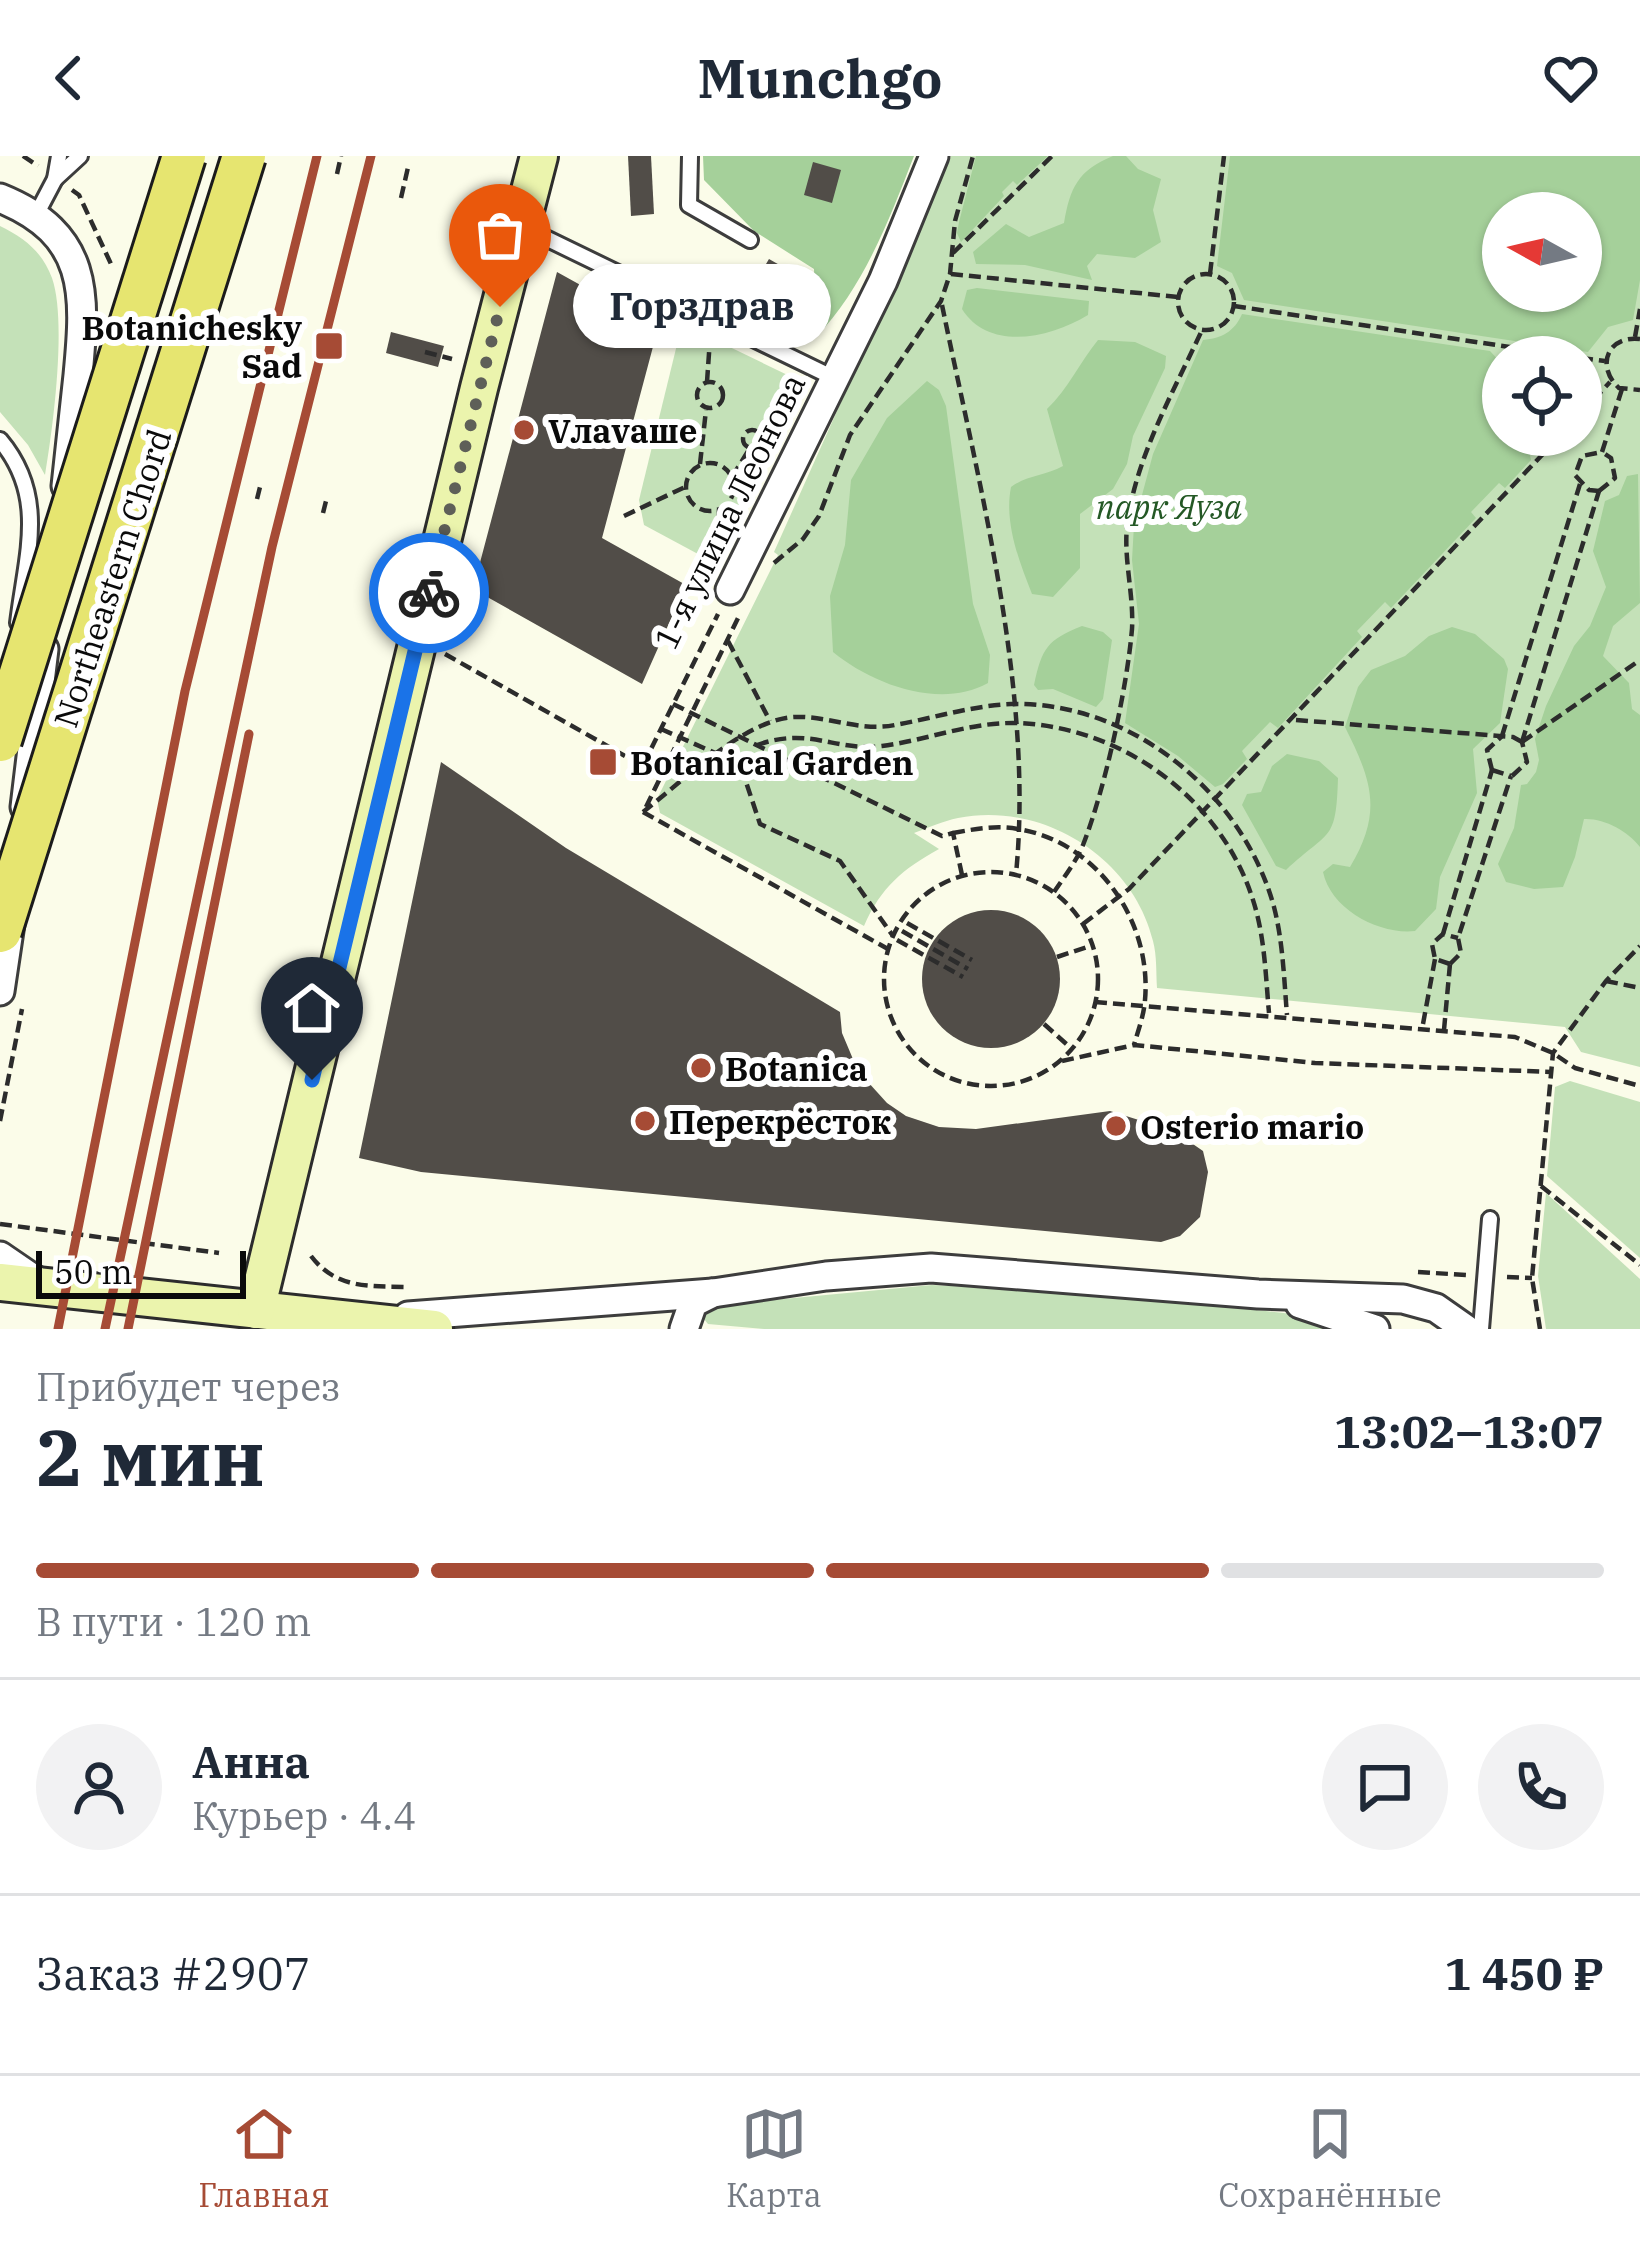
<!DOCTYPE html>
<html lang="ru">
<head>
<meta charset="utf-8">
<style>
	:root { --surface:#fff; --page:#f2f2f3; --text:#1f2937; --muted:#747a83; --line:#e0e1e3; --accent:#a64b35 }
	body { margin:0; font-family:"IBM Plex Serif",serif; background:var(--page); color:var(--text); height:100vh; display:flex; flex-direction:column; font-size:45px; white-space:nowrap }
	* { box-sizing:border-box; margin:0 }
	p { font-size:39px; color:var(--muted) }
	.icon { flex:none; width:66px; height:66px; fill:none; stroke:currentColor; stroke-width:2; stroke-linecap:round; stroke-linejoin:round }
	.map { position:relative; height:1173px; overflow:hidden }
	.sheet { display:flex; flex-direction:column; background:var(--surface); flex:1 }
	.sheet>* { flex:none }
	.needle { width:78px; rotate:278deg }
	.tools { position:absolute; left:1482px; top:36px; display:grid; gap:24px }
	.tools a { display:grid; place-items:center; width:120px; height:120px; border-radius:50%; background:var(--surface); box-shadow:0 3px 9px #0004; font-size:60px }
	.scale { position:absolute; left:36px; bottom:30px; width:210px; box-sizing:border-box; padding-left:12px; border:6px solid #0a0a0a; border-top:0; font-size:33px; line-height:42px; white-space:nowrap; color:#0a0a0a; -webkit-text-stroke:9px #fff; paint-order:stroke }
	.pin { position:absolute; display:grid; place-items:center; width:102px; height:102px; color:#fff; margin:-123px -51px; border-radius:50% 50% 50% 0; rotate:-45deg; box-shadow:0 0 12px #0007 }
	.pin .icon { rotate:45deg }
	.courier { position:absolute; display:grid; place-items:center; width:120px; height:120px; margin:-60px; border:9px solid #1a73e8; border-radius:50%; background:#fff; color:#222; box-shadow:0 3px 15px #0007 }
	.bubble { position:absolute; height:84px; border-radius:42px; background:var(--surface); box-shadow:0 3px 9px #0004; font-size:39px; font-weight:700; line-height:84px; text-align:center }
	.head em { font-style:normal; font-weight:700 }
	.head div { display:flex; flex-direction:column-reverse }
	.head { display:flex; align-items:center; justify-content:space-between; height:204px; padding:0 36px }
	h1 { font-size:78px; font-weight:700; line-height:90px }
	.bar { display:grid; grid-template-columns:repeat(4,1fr); gap:18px 12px; align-content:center; height:144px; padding:0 36px }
	.bar i { height:15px; border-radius:9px; background:var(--line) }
	.bar .selected { background:var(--accent) }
	.bar p { grid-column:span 4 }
	.line { display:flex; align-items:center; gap:30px; padding:0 36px; border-top:3px solid var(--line) }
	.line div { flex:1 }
	.round { display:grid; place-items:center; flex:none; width:126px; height:126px; border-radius:63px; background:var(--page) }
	header { display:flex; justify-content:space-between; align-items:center; height:156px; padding:0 36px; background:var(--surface); font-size:54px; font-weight:700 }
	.dock { display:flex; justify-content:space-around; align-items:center; height:168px; border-top:3px solid var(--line); background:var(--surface); font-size:33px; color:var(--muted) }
	.dock a { display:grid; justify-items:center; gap:6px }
	.dock .selected { color:var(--accent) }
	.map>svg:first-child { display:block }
</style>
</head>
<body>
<header><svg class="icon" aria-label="back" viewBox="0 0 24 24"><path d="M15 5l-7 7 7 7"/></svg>Munchgo<svg class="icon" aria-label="heart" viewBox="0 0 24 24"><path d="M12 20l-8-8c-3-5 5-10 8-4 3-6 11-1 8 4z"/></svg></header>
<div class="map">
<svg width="1640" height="1173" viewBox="0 0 1640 1173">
	<rect width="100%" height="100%" fill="#fbfce9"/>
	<!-- green -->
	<g fill="#c4e1b8" fill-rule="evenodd">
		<path d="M951,0H1640V911L1581,896L1565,871L1157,832C1156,817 1157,800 1153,785C1133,702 1043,645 958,662C943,665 928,672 914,677L939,693C903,713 881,731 864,770L660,657L657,643L778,399L774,396ZM1503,57H1581V135H1503ZM1503,201H1581V279H1503Z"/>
		<path d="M0,70C24,82 42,95 52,122C67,165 53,272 45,319L28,289L0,256Z"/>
		<polygon points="682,168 800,225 711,405 644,369 639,344"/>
		<polygon points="1570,925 1640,946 1640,1102 1547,1020 1555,931"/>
		<polygon points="1546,1037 1640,1123 1640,1173 1546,1173 1538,1120"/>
		<polygon points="932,1129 1135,1140 1310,1160 1354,1173 764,1173 708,1168 704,1163 709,1150"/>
	</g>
	<!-- forest -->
	<g fill="#a5d09a" fill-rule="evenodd">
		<path d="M703,0H914C889,64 864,131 816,181L814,113L754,75L704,24Z"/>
		<polygon points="976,0 1048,0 1017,29 1013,25 1002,36 1004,40 961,86 957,77 959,66"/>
		<path d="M1113,0H1126L1138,13L1161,23L1153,54L1161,86L1135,102L1097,98L1087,110L1092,124L1025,109L976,108L973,96L1006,68L1029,81L1064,67C1070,32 1078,14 1113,0Z"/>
		<path d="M1230,0H1640V124L1633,164L1608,171L1588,196L1244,144L1232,117L1217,110ZM1503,57H1581V135H1503Z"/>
		<path d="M977,132L1089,145L1088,159C1050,182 989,196 962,153L967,134Z"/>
		<path d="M1242,158L1490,195L1503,209V279H1526L1531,304L1505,332L1499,327L1471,356L1476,362L1391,452L1385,446L1357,475L1362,481L1278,572L1270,566L1242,595L1247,603L1223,628L1215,631L1178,600L1125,567L1139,468L1132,404L1134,369L1153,298L1203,184C1222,182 1234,176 1242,158Z"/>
		<path d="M1098,184L1135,186L1166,200L1165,212L1133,280L1127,308L1113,333L1080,358V412L1053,441L1032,438C1019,405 1004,367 1011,331C1027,319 1045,320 1063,310L1047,253C1068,233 1080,206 1098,184Z"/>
		<path d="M927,225L939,234L946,250L973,448L990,499L988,527C940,554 872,528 833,496L830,440L845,389L851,324L887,262Z"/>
		<path d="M1638,318L1640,447L1613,470L1603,500L1629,527L1632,553L1640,559V691C1628,675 1604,662 1584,663L1575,701L1563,731L1534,733L1506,726L1498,708L1514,672L1521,629L1527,628L1536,616L1539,604L1535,583L1546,550L1574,490L1590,470L1606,431L1593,395L1605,345L1619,339L1627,320Z"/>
		<path d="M1082,470L1103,476L1112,484L1103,543L1096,551L1053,533L1038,534L1034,529C1042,492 1047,484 1082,470Z"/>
		<path d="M1452,471L1475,478L1504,503L1508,513L1500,567L1473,593L1477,637L1440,721L1436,753L1415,775C1380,779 1331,754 1323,716L1333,708L1350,711C1383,656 1372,625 1345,571L1358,531L1371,514L1405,500L1429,480Z"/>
		<path d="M1287,598L1319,605L1338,622C1336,687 1330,673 1286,714L1276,710L1242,649L1247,638L1261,636L1272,610Z"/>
	</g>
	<!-- building -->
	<g fill="#514d48">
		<polygon points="628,0 651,0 654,58 631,60"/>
		<polygon points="813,6 841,14 832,47 804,39"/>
		<polygon points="769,103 813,128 800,151 756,125"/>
		<polygon points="557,116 658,172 602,382 686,429 642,528 473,433"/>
		<polygon points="391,176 444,190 438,211 386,197"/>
		<polygon points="441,606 566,692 840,856 842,877 858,915 887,947 906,960 939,971 976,973 1110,955 1174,975 1203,995 1208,1016 1200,1061 1180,1080 1161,1086 421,1016 359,1002"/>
		<circle cx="991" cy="823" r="69"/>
	</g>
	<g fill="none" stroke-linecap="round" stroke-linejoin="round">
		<!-- lane casing -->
		<g stroke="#3d3d3d" stroke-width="20">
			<g id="lane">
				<polyline points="690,0 689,49 750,84"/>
				<polyline points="55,23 80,0"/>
				<polyline points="35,61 55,23 59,0"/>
				<polyline points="525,72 834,222"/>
				<path d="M0,284C48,341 26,399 18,467"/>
				<polyline points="1481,1173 1490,1063"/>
			</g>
		</g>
		<!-- street casing -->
		<g stroke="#3d3d3d" stroke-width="33">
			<g id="street">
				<path d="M0,42C89,78 86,137 78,219C74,256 70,293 66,330"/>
				<polyline points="730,434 883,125 934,0"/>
				<polyline points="25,651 44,493"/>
				<polyline points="0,835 11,761"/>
				<polyline points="0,1100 38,1126"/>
				<polyline points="1300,1148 1375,1173"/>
				<polyline points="408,1160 713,1137 826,1120 931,1112 1258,1138 1403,1143 1436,1152 1466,1173"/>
				<polyline points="684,1173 693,1147 713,1137"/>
			</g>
		</g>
		<!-- secondary casing -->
		<g stroke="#2c2c2c" stroke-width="42">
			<g id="secondary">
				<polyline points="0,1126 434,1173"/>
				<polyline points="256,1154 479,232 539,0"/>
			</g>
		</g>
		<!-- path -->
		<g stroke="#2c2c2c" stroke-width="4.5" stroke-dasharray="12 6" stroke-linecap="butt">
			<polyline points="23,0 38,10"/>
			<polyline points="337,18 341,0"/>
			<polyline points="72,34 79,39 111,108"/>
			<polyline points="401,42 409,7"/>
			<polyline points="953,97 1052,0"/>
			<polyline points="951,118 1178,141"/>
			<polyline points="1210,118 1224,0"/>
			<circle cx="1206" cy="146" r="28"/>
			<path d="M942,149C979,329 1034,536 1016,718"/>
			<polyline points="1234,150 1577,201"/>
			<polyline points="1635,181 1640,153"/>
			<path d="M1640,183C1608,179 1595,210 1619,232L1640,234"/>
			<polyline points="425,196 452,203"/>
			<polyline points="1581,202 1605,205"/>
			<circle cx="710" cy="239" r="13"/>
			<polyline points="707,226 710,183"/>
			<polyline points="1581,257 1610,226"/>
			<circle cx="752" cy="283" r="9"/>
			<polyline points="759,277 795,228"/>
			<polyline points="1602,296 1622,233"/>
			<circle cx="710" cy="331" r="24"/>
			<polyline points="700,308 706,254"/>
			<polyline points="732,321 750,292"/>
			<polyline points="1599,335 1589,334 1575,319 1582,300 1602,296"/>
			<polyline points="1599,335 1615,322 1611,302 1602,296"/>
			<polyline points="257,343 261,327"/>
			<polyline points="323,357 327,341"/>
			<polyline points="624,360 685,331"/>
			<polyline points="718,396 719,353"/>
			<polyline points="774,407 803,383 819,360 850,279 941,145 950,118 955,65 973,0"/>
			<polyline points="728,485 770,565"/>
			<polyline points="445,498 625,600"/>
			<polyline points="673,548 942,680 953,677 962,719"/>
			<polyline points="1296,564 1513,581 1522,586"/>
			<polyline points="661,573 740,608 760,668 840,705 893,780"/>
			<polyline points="1502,580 1580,328"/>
			<polyline points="1522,586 1599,335"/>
			<polyline points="1522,586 1640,504"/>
			<path d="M757,589C811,570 834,596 882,590C928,584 969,566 1017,567C1128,571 1230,650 1257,758C1265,790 1266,824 1269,857"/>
			<polyline points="643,609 718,458"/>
			<polyline points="1492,614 1487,594 1502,580"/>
			<polyline points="1492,614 1511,620"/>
			<polyline points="1512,620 1527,606 1522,586"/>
			<polyline points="646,651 738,462"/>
			<path d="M643,656C682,626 746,562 796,561C830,560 860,576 895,569C934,562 970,550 1011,548C1131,545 1243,637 1274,751C1283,786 1284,823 1287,859"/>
			<polyline points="643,656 888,793"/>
			<path d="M953,677C975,673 996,669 1018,673C1098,686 1152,766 1145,844C1144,859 1138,875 1134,889"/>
			<circle cx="991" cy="823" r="107"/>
			<path d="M1054,736C1064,721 1076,706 1083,689C1105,633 1127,532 1132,473C1134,435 1122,400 1128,362C1139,295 1174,235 1202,174"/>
			<polyline points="907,767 972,804"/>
			<polyline points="1083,768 1129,733 1561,279"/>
			<polyline points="902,775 968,813"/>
			<polyline points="1443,778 1492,614"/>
			<polyline points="897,784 963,821"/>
			<polyline points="1057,801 1093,789"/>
			<polyline points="1450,808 1461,797 1458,782 1511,620"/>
			<polyline points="1450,808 1435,803 1432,788 1443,778 1458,782"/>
			<polyline points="1606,825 1640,832"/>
			<polyline points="1095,846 1515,881 1553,897 1575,912 1640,930"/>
			<polyline points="1044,868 1072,893"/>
			<polyline points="1423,868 1435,803"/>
			<polyline points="1444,874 1450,808"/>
			<polyline points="1062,905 1134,889 1315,907 1551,916"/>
			<polyline points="0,965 22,853"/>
			<polyline points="1541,1030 1640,1109"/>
			<polyline points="0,1068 219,1097"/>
			<path d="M311,1100C336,1133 369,1130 407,1131"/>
			<polyline points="1418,1116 1466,1119"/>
			<polyline points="1507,1121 1532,1122"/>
			<polyline points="1540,1173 1532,1122 1553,897 1606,825 1640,790"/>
		</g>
		<!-- lane -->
		<use href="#lane" stroke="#fff" stroke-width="14"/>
		<!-- street -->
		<use href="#street" stroke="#fff" stroke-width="27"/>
		<!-- secondary -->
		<use href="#secondary" stroke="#ebf4ad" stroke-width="36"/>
		<!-- rail -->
		<g stroke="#a64b35" stroke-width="9">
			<polyline points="58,1173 185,535 317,0"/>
			<polyline points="105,1173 272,391 371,0"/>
			<polyline points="128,1173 249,578"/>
		</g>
		<!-- primary-bridge casing -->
		<g stroke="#1b1b1b" stroke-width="48" stroke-linecap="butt">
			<g id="primary-bridge">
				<polyline points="0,584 184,0"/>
				<polyline points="0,775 244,0"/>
			</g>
		</g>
		<!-- primary-bridge -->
		<use href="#primary-bridge" stroke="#e6e570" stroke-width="42"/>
	</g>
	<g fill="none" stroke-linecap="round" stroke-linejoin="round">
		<!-- done -->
		<polyline stroke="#5e5f58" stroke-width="12" stroke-dasharray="0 21.6" points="429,437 500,151"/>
		<!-- route -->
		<polyline stroke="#1a73e8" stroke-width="15" points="312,924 429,437"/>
	</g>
	<!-- markers -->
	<g fill="#a64b35" stroke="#fff" stroke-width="4.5">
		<rect x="314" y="175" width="30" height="30" rx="6"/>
		<circle cx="524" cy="274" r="12"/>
		<rect x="588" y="591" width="30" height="30" rx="6"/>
		<circle cx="701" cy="912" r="12"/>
		<circle cx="645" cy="965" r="12"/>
		<circle cx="1116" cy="970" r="12"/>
	</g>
	<g text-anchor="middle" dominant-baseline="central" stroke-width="12" stroke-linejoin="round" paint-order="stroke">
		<!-- poi labels -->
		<g font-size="33" font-weight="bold" fill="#0a0a0a" stroke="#fff" text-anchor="start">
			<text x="302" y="171" text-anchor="end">Botanichesky<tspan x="302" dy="38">Sad</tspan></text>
			<text x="548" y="274">Vлаvаше</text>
			<text x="630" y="606">Botanical Garden</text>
			<text x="725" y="912">Botanica</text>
			<text x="669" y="965">Перекрёсток</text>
			<text x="1140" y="970">Osterio mario</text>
		</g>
		<!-- park labels -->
		<g font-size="33" font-style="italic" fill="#245825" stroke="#fff">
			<text x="1169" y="350">парк Яуза</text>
		</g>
		<!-- street labels -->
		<g font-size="33" fill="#0a0a0a" stroke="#fff">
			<text transform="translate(729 355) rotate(-64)">1-я улица Леонова</text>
			<text transform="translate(112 422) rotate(-72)">Northeastern Chord</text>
		</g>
	</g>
</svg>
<div class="tools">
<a><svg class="needle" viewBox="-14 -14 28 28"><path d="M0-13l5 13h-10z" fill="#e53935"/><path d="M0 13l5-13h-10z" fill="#747a83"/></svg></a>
<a><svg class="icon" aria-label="locate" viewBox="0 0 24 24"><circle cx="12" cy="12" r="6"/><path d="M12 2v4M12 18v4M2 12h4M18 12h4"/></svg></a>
</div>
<div class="scale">50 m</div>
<div class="pin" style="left:500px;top:151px;background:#ea580c"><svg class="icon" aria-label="bag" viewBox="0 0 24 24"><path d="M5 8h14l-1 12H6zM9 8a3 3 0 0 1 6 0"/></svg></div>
<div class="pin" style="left:312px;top:924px;background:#1f2937"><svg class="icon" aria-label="home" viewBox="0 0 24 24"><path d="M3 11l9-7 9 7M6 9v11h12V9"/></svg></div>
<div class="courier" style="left:429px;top:437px"><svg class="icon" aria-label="bike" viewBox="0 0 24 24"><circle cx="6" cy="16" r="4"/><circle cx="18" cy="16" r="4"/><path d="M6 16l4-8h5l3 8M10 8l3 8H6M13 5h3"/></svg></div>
<div class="bubble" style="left:573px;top:108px;width:258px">Горздрав</div>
</div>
<section class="sheet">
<div class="head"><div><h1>2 мин</h1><p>Прибудет через</p></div><em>13:02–13:07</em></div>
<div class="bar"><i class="selected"></i><i class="selected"></i><i class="selected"></i><i></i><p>В пути · 120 m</p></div>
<div class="line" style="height:216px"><a class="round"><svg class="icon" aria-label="person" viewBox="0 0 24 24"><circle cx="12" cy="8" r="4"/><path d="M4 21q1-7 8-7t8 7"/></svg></a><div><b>Анна</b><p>Курьер · 4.4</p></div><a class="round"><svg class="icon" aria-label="chat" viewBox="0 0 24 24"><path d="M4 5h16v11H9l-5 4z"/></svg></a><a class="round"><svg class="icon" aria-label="phone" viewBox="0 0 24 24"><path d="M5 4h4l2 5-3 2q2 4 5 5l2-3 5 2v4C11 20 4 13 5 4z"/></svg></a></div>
<div class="line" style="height:156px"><div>Заказ #2907</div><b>1 450 ₽</b></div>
</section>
<nav class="dock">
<a class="selected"><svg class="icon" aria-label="home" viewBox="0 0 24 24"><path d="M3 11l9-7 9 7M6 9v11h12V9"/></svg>Главная</a>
<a><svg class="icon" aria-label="map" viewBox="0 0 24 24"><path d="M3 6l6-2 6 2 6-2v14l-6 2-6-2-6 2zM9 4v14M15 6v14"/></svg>Карта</a>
<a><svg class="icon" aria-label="saved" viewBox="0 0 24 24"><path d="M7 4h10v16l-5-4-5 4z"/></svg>Сохранённые</a>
</nav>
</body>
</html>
